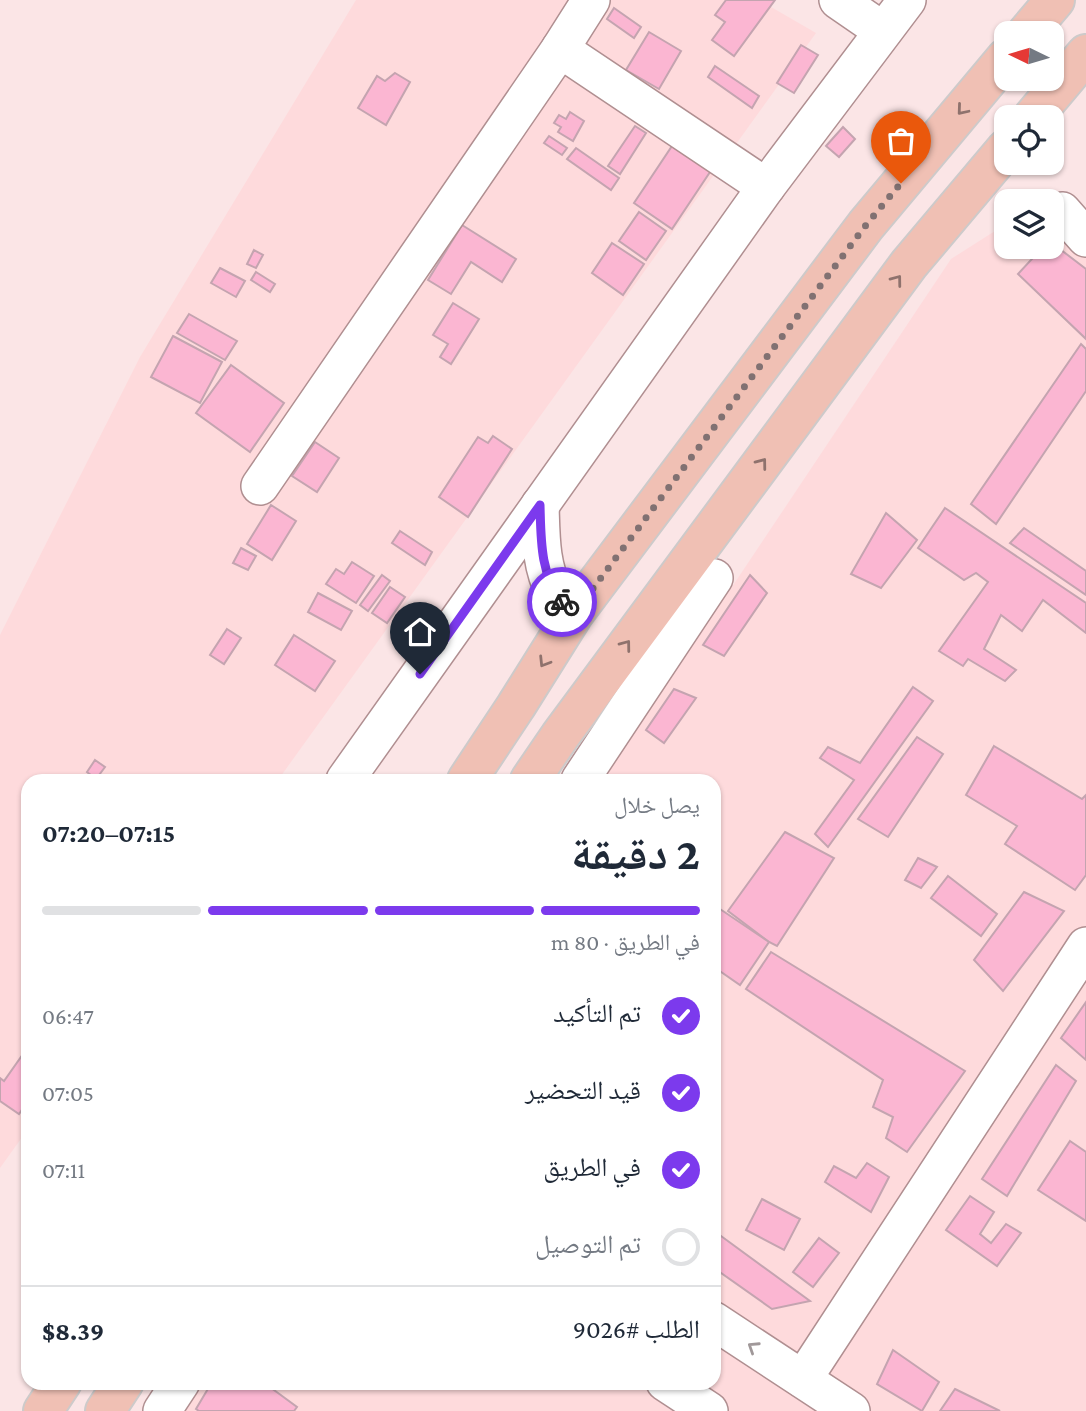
<!DOCTYPE html>
<html lang="ar">
<head>
<meta charset="utf-8">
<style>
	:root { --surface:#fff; --page:#f2f2f3; --text:#1f2937; --muted:#747a83; --line:#e0e1e3; --accent:#7c3aed }
	body { margin:0; font-family:"Crimson Pro","Noto Naskh Arabic",serif; background:var(--page); color:var(--text); direction:rtl; height:100vh; display:flex; flex-direction:column; font-size:26px; white-space:nowrap }
	* { box-sizing:border-box; margin:0 }
	p { font-size:23px; color:var(--muted) }
	.icon { flex:none; width:38px; height:38px; fill:none; stroke:currentColor; stroke-width:2; stroke-linecap:round; stroke-linejoin:round }
	.map { position:relative; flex:1; overflow:hidden; direction:ltr }
	.side { position:absolute; left:21px; top:774px; width:700px; height:616px; display:flex; flex-direction:column; background:var(--surface); border-radius:21px; box-shadow:0 2px 5px #0004; direction:rtl }
	.side>* { flex:none }
	.needle { width:46px; rotate:275deg }
	.fabs { position:absolute; left:994px; top:21px; display:grid; gap:14px }
	.fabs a { display:grid; place-items:center; width:70px; height:70px; border-radius:14px; background:var(--surface); box-shadow:0 2px 5px #0004; font-size:35px }
	.pin { position:absolute; display:grid; place-items:center; width:60px; height:60px; color:#fff; margin:-72px -30px; border-radius:50% 50% 50% 0; rotate:-45deg; box-shadow:0 0 7px #0007 }
	.pin .icon { rotate:45deg }
	.courier { position:absolute; display:grid; place-items:center; width:70px; height:70px; margin:-35px; border:5px solid #7c3aed; border-radius:50%; background:#fff; color:#222; box-shadow:0 2px 9px #0007 }
	.headline em { font-style:normal; font-weight:700 }
	.headline div { display:flex; flex-direction:column-reverse }
	.headline { display:flex; align-items:center; justify-content:space-between; height:119px; padding:0 21px }
	h1 { font-size:46px; font-weight:700; line-height:52px }
	.bar { display:grid; grid-template-columns:repeat(4,1fr); gap:10px 7px; align-content:center; height:84px; padding:0 21px }
	.bar i { height:9px; border-radius:5px; background:var(--line) }
	.bar .active { background:var(--accent) }
	.bar p { grid-column:span 4 }
	.line { display:flex; align-items:center; gap:18px; padding:0 21px; border-top:2px solid var(--line) }
	.line div { flex:1 }
	ol { padding:0 21px; list-style:none }
	li { display:flex; align-items:center; gap:21px; height:77px }
	li p { margin-inline-start:auto }
	li .icon { padding:7px; border-radius:50%; background:var(--accent); color:#fff; stroke-width:4 }
	li:last-child { color:var(--muted) }
	li i { width:38px; height:38px; border:4px solid var(--line); border-radius:50% }
	.map>svg:first-child { display:block }
</style>
</head>
<body>
<div class="map">
<svg width="1086" height="1411" viewBox="0 0 1086 1411">
	<rect width="100%" height="100%" fill="#fbe5e6"/>
	<!-- built -->
	<g fill="#fedadc">
		<polygon points="356,0 759,0 816,33 278,780 28,780 28,1129 0,1168 0,635 140,357"/>
		<polygon points="1006,224 1006,247 1052,247 1052,235 1086,252 1086,1411 183,1411 202,1383 714,1382 714,780 603,780 951,259"/>
	</g>
	<!-- building -->
	<g fill="#fbb6d2" stroke="#c4a4b0" stroke-width="2">
		<polygon points="726,0 775,0 734,56 712,40 725,22 715,15"/>
		<polygon points="614,8 641,27 634,38 607,19"/>
		<polygon points="649,32 681,51 659,89 626,70"/>
		<polygon points="801,45 818,55 794,93 777,83"/>
		<polygon points="715,66 759,96 752,108 708,77"/>
		<polygon points="395,73 410,82 386,125 358,108 377,76 385,81"/>
		<polygon points="570,112 584,121 573,141 558,132 561,127 554,123 559,115 566,119"/>
		<polygon points="635,126 646,133 620,174 608,166"/>
		<polygon points="843,127 855,139 839,157 826,146"/>
		<polygon points="549,136 567,148 562,155 544,143"/>
		<polygon points="676,140 714,166 672,229 634,203"/>
		<polygon points="576,148 619,178 611,190 567,159"/>
		<polygon points="639,212 666,231 646,260 619,241"/>
		<polygon points="462,225 516,259 502,282 471,262 451,294 428,280"/>
		<polygon points="612,243 644,264 623,295 592,273"/>
		<polygon points="1052,243 1086,269 1086,339 1018,274 1043,247 1052,247"/>
		<polygon points="254,250 263,255 256,268 247,264"/>
		<polygon points="220,268 245,281 236,297 211,283"/>
		<polygon points="256,272 275,284 270,292 251,280"/>
		<polygon points="453,303 479,319 451,364 440,357 448,344 433,335"/>
		<polygon points="189,314 237,341 225,360 177,333"/>
		<polygon points="173,336 222,362 200,403 151,377"/>
		<polygon points="1081,344 1086,349 1086,391 996,524 971,504"/>
		<polygon points="231,365 284,403 250,452 196,413"/>
		<polygon points="493,436 512,449 468,517 439,497 478,437 488,443"/>
		<polygon points="315,442 339,458 317,492 292,476"/>
		<polygon points="271,505 296,521 272,560 247,544"/>
		<polygon points="945,508 1086,603 1086,633 1043,600 1022,631 1001,615 984,649 1016,670 1005,681 968,659 963,666 939,651 988,582 976,573 964,580 918,548"/>
		<polygon points="886,513 917,540 881,588 851,574"/>
		<polygon points="1024,528 1086,571 1086,595 1010,543"/>
		<polygon points="400,531 432,552 425,565 392,543"/>
		<polygon points="241,548 256,556 248,570 233,563"/>
		<polygon points="352,562 374,576 356,603 326,584 336,569 344,574"/>
		<polygon points="382,575 390,581 368,611 360,605"/>
		<polygon points="750,575 767,593 724,656 703,645"/>
		<polygon points="390,587 405,597 387,623 372,613"/>
		<polygon points="318,593 352,611 341,630 308,612"/>
		<polygon points="227,629 241,638 224,664 210,655"/>
		<polygon points="294,635 335,661 315,691 275,665"/>
		<polygon points="913,687 933,701 828,847 815,834 854,780 820,758 828,747 860,763"/>
		<polygon points="674,689 696,698 664,743 646,730"/>
		<polygon points="917,737 943,754 888,837 858,819"/>
		<polygon points="994,746 1082,799 1086,795 1086,875 1075,890 1005,844 1017,826 966,795"/>
		<polygon points="95,760 105,767 96,779 87,772"/>
		<polygon points="785,832 834,858 777,946 769,942 728,911"/>
		<polygon points="918,858 937,867 921,888 905,880"/>
		<polygon points="948,876 997,914 981,936 931,898"/>
		<polygon points="1024,892 1064,911 1003,991 974,960"/>
		<polygon points="714,905 769,942 740,985 714,967"/>
		<polygon points="771,952 965,1071 907,1152 886,1138 893,1117 873,1107 883,1080 746,989"/>
		<polygon points="1086,1002 1086,1060 1061,1038"/>
		<polygon points="28,1047 28,1101 19,1114 0,1101 0,1078 4,1081"/>
		<polygon points="1056,1065 1076,1081 1007,1196 982,1179"/>
		<polygon points="1070,1141 1086,1152 1086,1221 1038,1190"/>
		<polygon points="867,1163 889,1177 871,1212 825,1182 834,1166 856,1178"/>
		<polygon points="970,1196 994,1212 980,1234 991,1243 1006,1224 1021,1233 997,1266 946,1230"/>
		<polygon points="762,1199 800,1219 784,1250 746,1230"/>
		<polygon points="721,1236 810,1301 772,1309 714,1268 714,1245"/>
		<polygon points="819,1238 839,1253 813,1287 793,1272"/>
		<polygon points="893,1350 939,1382 922,1411 877,1384"/>
		<polygon points="212,1382 263,1382 297,1407 294,1411 199,1411 196,1409"/>
		<polygon points="955,1389 1000,1411 940,1411"/>
	</g>
	<g fill="none" stroke-linecap="round" stroke-linejoin="round">
		<!-- minor casing -->
		<g stroke="#b08f91" stroke-width="40">
			<g id="minor">
				<polyline points="838,0 883,31"/>
				<polyline points="560,49 766,187"/>
				<polyline points="1062,211 1086,238"/>
				<polyline points="260,486 560,49 591,0"/>
				<path d="M540,505C541,534 540,566 555,593C560,601 567,608 573,615"/>
				<polyline points="345,780 766,187 907,0"/>
				<polyline points="580,780 714,578"/>
				<polyline points="714,1321 851,1411"/>
				<polyline points="803,1379 1086,946"/>
				<polyline points="665,1382 709,1411"/>
				<polyline points="162,1411 181,1382"/>
			</g>
		</g>
		<!-- highway casing -->
		<g stroke="#cdcaca" stroke-width="42">
			<g id="highway">
				<polyline points="1027,33 1055,0"/>
				<polyline points="1033,117 1086,54"/>
				<polyline points="467,780 516,706 573,615 866,225 1006,58"/>
				<polyline points="530,780 560,736 909,264 1006,149"/>
				<polyline points="43,1411 62,1382"/>
				<polyline points="105,1411 124,1382"/>
			</g>
		</g>
		<!-- minor -->
		<use href="#minor" stroke="#fff" stroke-width="37"/>
		<!-- highway -->
		<use href="#highway" stroke="#f0c0b4" stroke-width="38"/>
	</g>
	<!-- one-way arrows -->
	<defs><path id="oneway-chevron" d="M-2-3.5L2.5 0L-2 3.5" fill="none" stroke-width="1.6" stroke-linecap="round" stroke-linejoin="round" transform="scale(1.75)"/></defs>
	<g stroke="#8f726d">
		<use href="#oneway-chevron" transform="translate(962 110) rotate(130)"/>
		<use href="#oneway-chevron" transform="translate(897 280) rotate(-53)"/>
		<use href="#oneway-chevron" transform="translate(762 463) rotate(-53)"/>
		<use href="#oneway-chevron" transform="translate(626 645) rotate(-53)"/>
		<use href="#oneway-chevron" transform="translate(544 662) rotate(122)"/>
	</g>
	<use stroke="#a09899" href="#oneway-chevron" transform="translate(753 1347) rotate(-147)"/>
	<g fill="none" stroke-linecap="round" stroke-linejoin="round">
		<!-- done -->
		<polyline stroke="#817172" stroke-width="7" stroke-dasharray="0 12.6" points="562,602 573,615 866,225 901,183"/>
		<!-- route -->
		<path stroke="#7c3aed" stroke-width="9" d="M420,674L540,505C541,539 540,574 562,602"/>
	</g>
</svg>
<div class="fabs">
<a><svg class="needle" viewBox="-14 -14 28 28"><path d="M0-13l5 13h-10z" fill="#e53935"/><path d="M0 13l5-13h-10z" fill="#747a83"/></svg></a>
<a><svg class="icon" aria-label="locate" viewBox="0 0 24 24"><circle cx="12" cy="12" r="6"/><path d="M12 2v4M12 18v4M2 12h4M18 12h4"/></svg></a>
<a><svg class="icon" aria-label="layers" viewBox="0 0 24 24"><path d="M12 4l9 5-9 5-9-5zM3 14l9 5 9-5"/></svg></a>
</div>
<div class="pin" style="left:901px;top:183px;background:#ea580c"><svg class="icon" aria-label="bag" viewBox="0 0 24 24"><path d="M5 8h14l-1 12H6zM9 8a3 3 0 0 1 6 0"/></svg></div>
<div class="pin" style="left:420px;top:674px;background:#1f2937"><svg class="icon" aria-label="home" viewBox="0 0 24 24"><path d="M3 11l9-7 9 7M6 9v11h12V9"/></svg></div>
<div class="courier" style="left:562px;top:602px"><svg class="icon" aria-label="bike" viewBox="0 0 24 24"><circle cx="6" cy="16" r="4"/><circle cx="18" cy="16" r="4"/><path d="M6 16l4-8h5l3 8M10 8l3 8H6M13 5h3"/></svg></div>
<section class="side">
<div class="headline"><div><h1>2 دقيقة</h1><p>يصل خلال</p></div><em>07:15–07:20</em></div>
<div class="bar"><i class="active"></i><i class="active"></i><i class="active"></i><i></i><p>في الطريق · 80 m</p></div>
<ol>
<li><svg class="icon" aria-label="check" viewBox="0 0 24 24"><path d="M5 12l5 5 9-10"/></svg>تم التأكيد<p>06:47</p></li>
<li><svg class="icon" aria-label="check" viewBox="0 0 24 24"><path d="M5 12l5 5 9-10"/></svg>قيد التحضير<p>07:05</p></li>
<li><svg class="icon" aria-label="check" viewBox="0 0 24 24"><path d="M5 12l5 5 9-10"/></svg>في الطريق<p>07:11</p></li>
<li><i></i>تم التوصيل</li>
</ol>
<div class="line" style="height:91px"><div>الطلب #9026</div><b>$8.39</b></div>
</section>
</div>
</body>
</html>
